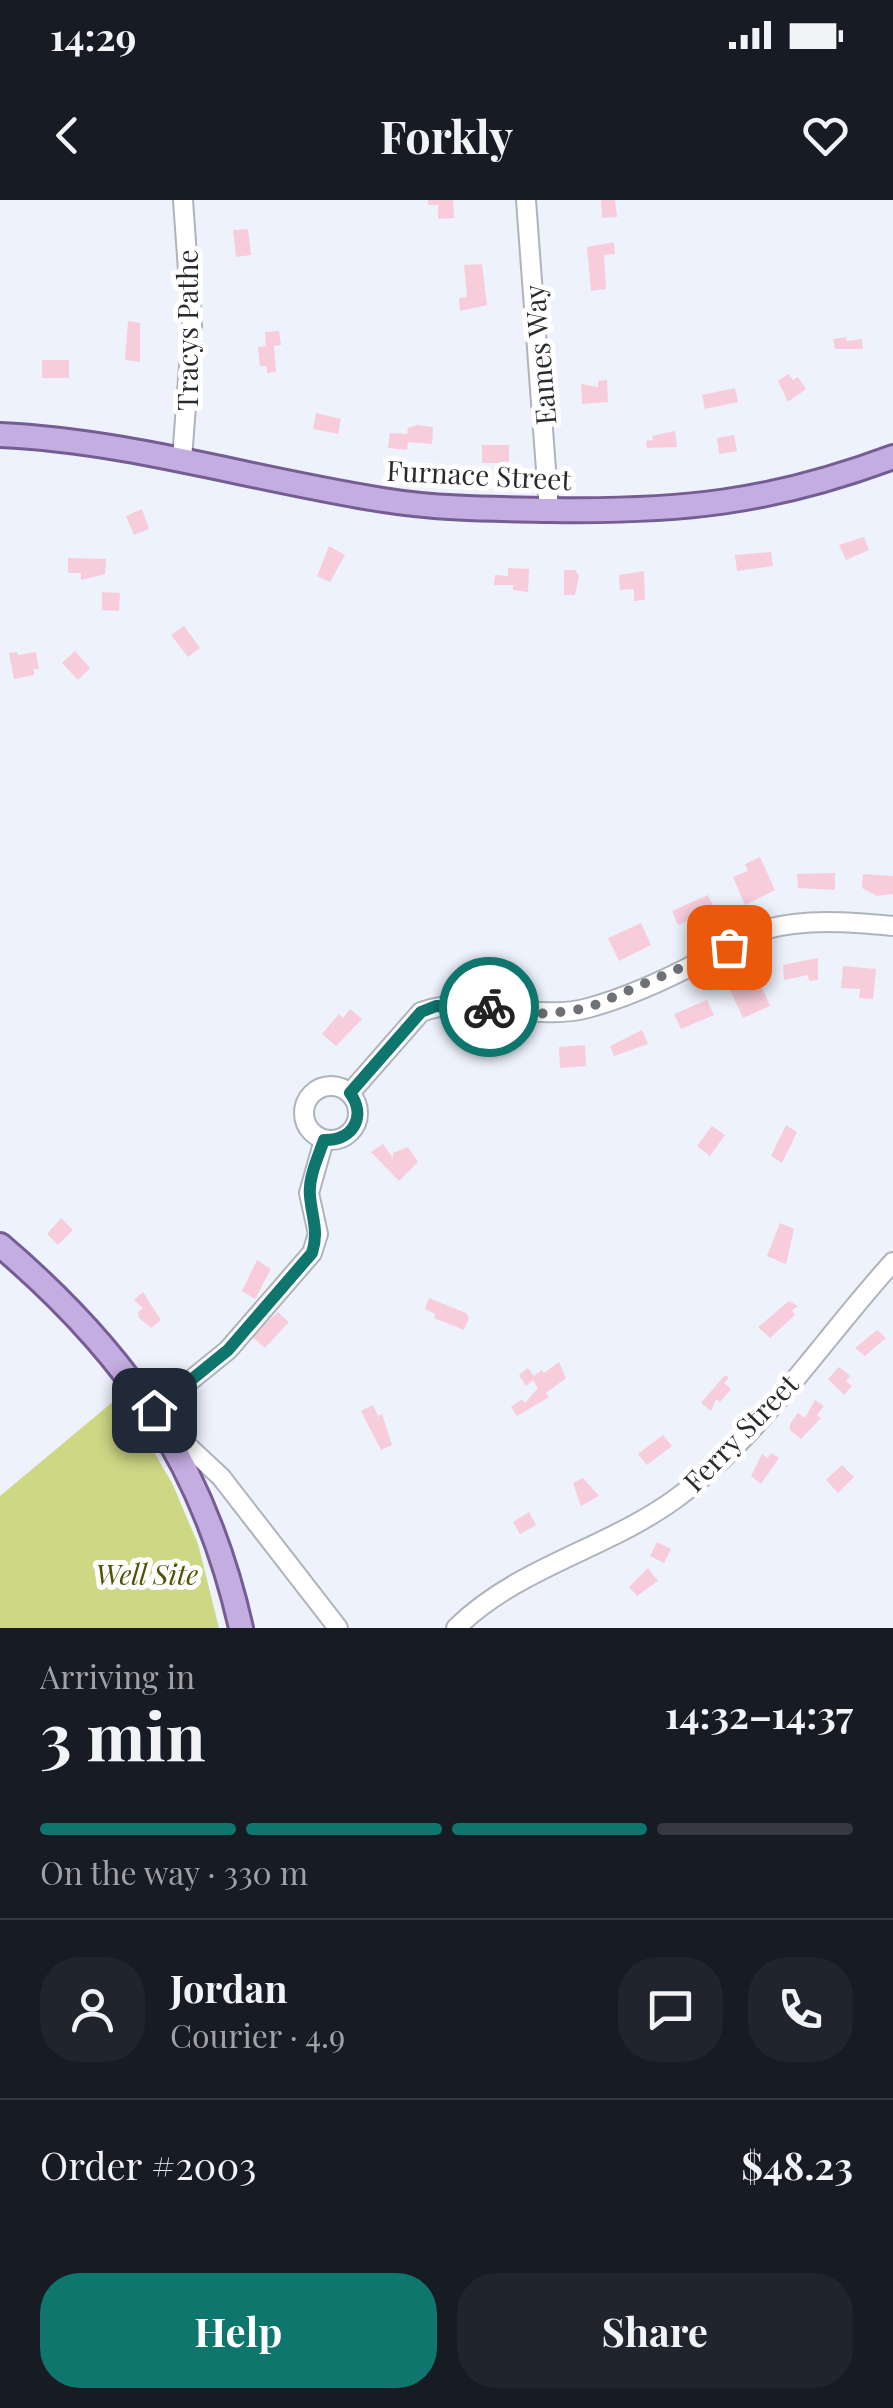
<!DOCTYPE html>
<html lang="en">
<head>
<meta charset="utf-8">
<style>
	:root { --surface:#171b24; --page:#20242c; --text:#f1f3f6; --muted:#9ea1a6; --line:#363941; --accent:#0f766e }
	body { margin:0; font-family:"Playfair Display",serif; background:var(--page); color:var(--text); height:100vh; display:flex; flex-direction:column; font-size:38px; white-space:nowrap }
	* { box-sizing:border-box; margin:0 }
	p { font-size:32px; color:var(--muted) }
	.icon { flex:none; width:55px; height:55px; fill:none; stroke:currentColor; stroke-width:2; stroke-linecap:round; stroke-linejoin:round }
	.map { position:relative; height:1428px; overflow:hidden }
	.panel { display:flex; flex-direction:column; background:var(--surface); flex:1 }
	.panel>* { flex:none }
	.pin { position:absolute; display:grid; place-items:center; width:85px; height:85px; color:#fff; margin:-42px; border-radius:20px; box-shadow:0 5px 15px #0006 }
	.courier { position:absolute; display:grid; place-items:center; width:100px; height:100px; margin:-50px; border:8px solid #0f766e; border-radius:50%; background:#fff; color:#222; box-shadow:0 2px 12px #0007 }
	.headline em { font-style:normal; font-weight:700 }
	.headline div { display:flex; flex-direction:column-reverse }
	.headline { display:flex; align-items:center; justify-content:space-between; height:170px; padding:0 40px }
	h1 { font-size:65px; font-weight:700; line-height:75px }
	.bar { display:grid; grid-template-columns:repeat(4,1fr); gap:15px 10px; align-content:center; height:120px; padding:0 40px }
	.bar i { height:12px; border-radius:8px; background:var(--line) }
	.bar .selected { background:var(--accent) }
	.bar p { grid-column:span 4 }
	.line { display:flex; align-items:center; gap:25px; padding:0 40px; border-top:2px solid var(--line) }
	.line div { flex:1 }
	.round { display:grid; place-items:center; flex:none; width:105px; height:105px; border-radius:40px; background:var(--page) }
	.action { display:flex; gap:20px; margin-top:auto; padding:20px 40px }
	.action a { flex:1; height:115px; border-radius:40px; background:var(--accent); color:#fff; font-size:40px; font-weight:700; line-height:115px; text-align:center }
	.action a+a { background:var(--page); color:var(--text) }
	.status { display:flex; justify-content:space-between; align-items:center; height:70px; padding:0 50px; background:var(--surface); direction:ltr }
	.status svg { height:28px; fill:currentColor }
	header { display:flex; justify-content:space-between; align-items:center; height:130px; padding:0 40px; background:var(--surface); font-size:45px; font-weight:700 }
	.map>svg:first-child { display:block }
</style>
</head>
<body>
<div class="status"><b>14:29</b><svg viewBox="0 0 49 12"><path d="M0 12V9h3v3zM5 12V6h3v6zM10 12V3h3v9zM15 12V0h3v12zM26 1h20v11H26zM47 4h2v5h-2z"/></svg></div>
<header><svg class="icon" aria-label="back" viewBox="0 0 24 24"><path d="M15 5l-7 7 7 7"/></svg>Forkly<svg class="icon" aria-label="heart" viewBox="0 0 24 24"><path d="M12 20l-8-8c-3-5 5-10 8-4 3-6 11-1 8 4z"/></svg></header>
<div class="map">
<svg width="893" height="1428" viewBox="0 0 893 1428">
	<rect width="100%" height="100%" fill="#eef2fc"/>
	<!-- green -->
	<polygon fill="#ced784" points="121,1195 173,1285 198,1344 219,1428 0,1428 0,1296"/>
	<!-- building -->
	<g fill="#f7cddc">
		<polygon points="428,0 453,0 454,18 438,19 438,5 428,5"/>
		<polygon points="601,0 615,0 617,17 602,18"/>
		<polygon points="248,29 251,55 236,57 233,30"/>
		<polygon points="614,42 615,54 604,55 606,89 591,91 587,47"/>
		<polygon points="482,64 487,105 460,111 459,98 467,97 464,65"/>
		<polygon points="128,121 140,123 140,162 125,160"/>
		<polygon points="279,131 281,145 274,146 276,172 267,173 267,166 260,166 258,147 266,146 265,132"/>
		<polygon points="846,137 847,141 862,139 863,149 835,149 833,139"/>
		<rect x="42" y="160" width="27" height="18"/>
		<polygon points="788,174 793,180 798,177 806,189 788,202 778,181"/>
		<polygon points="607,180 608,202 582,204 581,184 598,187 598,181"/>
		<polygon points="735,188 738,202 705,209 702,195"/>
		<polygon points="316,213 341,219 338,234 313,229"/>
		<polygon points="417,225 433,227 432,244 408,242 407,250 388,248 390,233 407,234 408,228"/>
		<polygon points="675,231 677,247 647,248 646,241 653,240 652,236"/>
		<polygon points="734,235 737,251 719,254 717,238"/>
		<rect x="482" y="245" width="27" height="18"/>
		<polygon points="142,309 149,329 134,335 126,316"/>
		<polygon points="864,337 869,350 846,360 839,345"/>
		<polygon points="329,346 345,355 330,382 317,376"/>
		<polygon points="771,352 773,366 737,371 735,355"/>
		<polygon points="68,358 106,359 105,374 81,380 81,373 68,373"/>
		<polygon points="508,368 529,369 528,392 513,390 513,385 494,385 495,375 508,376"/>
		<polygon points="564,370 575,370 579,376 575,395 564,395"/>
		<polygon points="644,371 645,400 634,401 634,389 620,390 619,375"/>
		<polygon points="102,392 120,393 119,411 102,410"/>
		<polygon points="184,426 200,448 188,457 171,435"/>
		<polygon points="75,451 90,468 78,480 62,463"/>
		<polygon points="17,452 18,455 36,452 39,469 34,469 34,475 14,479 9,453"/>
		<polygon points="760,657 775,690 745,705 733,677 748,671 745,664"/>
		<polygon points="835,673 835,690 798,688 797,674"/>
		<polygon points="863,674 893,676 893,694 877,696 862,688"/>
		<polygon points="708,695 715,710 678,725 672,711"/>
		<polygon points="641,723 651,745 619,761 608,738"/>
		<polygon points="818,758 818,780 809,781 808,775 784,780 783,765"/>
		<polygon points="843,766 876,769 873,799 859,798 860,789 841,788"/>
		<polygon points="757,776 770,806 743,818 729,788"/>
		<polygon points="707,800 714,815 681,829 674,814"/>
		<polygon points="350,809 362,819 336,846 322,834 339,814 343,818"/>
		<polygon points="642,830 648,844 614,856 610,846"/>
		<polygon points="585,845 586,866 560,868 559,847"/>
		<polygon points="786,925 797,932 782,963 771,956"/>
		<polygon points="712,926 725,935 710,956 697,946"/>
		<polygon points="383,944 393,958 393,953 408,947 418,962 399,981 371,952"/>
		<polygon points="61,1018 73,1030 58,1045 47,1034"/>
		<polygon points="780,1023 794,1029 786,1064 767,1056"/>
		<polygon points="257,1060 271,1069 255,1099 242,1091"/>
		<polygon points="143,1092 161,1120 151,1128 139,1118 138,1112 143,1108 134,1100"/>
		<polygon points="429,1098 466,1113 469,1118 464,1130 434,1118 435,1114 425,1109"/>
		<polygon points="789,1101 798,1106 792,1110 795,1115 770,1138 758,1127"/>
		<polygon points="278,1112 289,1122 265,1148 251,1136"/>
		<polygon points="877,1130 886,1138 865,1156 855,1148"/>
		<polygon points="559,1162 566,1178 546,1193 549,1197 517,1216 511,1207 522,1199 525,1203 538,1188 533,1180 526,1186 519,1175 528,1168 534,1176 542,1170 544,1173"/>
		<polygon points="839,1167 850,1176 846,1181 852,1186 844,1195 828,1179"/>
		<polygon points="725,1175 729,1178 724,1183 731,1189 720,1202 716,1199 711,1211 701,1203"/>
		<polygon points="815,1200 824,1206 817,1215 821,1218 801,1239 790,1230 790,1224 798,1213 805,1218"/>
		<polygon points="373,1205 378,1216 382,1214 392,1245 381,1250 361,1211"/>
		<polygon points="663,1235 672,1246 647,1265 638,1254"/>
		<polygon points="771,1253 779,1258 761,1284 751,1276 762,1254 767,1258"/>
		<polygon points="842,1265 854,1277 838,1293 826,1280"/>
		<polygon points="583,1278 599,1296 581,1306 573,1283"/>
		<polygon points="529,1312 536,1325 520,1334 513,1322"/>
		<polygon points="657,1342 671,1349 664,1363 650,1356"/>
		<polygon points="648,1368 658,1381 637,1396 629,1387"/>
	</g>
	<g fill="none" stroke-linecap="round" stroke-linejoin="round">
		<!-- minor casing -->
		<g stroke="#afb3bc" stroke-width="22">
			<g id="minor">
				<polyline points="526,0 549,310"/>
				<polyline points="182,259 192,126 183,0"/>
				<circle cx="331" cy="913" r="27"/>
				<path d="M350,893L421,812C474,792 533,823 588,808C625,798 667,779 701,761C721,751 742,736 763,730C804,718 851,722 893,726"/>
				<polyline points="154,1210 228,1150 312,1053 318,1034 309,993 324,940"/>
				<polyline points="164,1224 221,1277 338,1428"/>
				<path d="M456,1428C519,1366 608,1349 678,1297C762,1234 823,1139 893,1062"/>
			</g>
		</g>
		<!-- major casing -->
		<g stroke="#745c95" stroke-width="28">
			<g id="major">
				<path d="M0,235C131,241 254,280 383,300C438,309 494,309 550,310C679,312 770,303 893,257"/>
				<path d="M0,1045C127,1153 204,1264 241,1428"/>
			</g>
		</g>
		<!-- minor -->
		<use href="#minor" stroke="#fff" stroke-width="18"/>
		<!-- major -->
		<use href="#major" stroke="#c4ade1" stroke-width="22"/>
	</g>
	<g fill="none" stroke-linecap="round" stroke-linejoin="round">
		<!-- done -->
		<polyline stroke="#6e7176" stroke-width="10" stroke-dasharray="0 18" points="489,807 546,814 588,808 729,747"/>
		<!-- route -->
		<path stroke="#0f766e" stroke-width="12" d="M154,1210L228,1150L312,1053C319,1031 312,1019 310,996C308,978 318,957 324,940C353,941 367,916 350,893L421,812L436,806L489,807"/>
	</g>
	<g text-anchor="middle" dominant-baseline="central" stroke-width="10" stroke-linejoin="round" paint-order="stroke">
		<!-- street labels -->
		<g font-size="28" fill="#292b2e" stroke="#fff">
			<text transform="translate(186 130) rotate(-90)">Tracys Pathe</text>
			<text transform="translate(539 155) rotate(-95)">Eames Way</text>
			<text transform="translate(479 274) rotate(3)">Furnace Street</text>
			<text transform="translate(740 1232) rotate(-46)">Ferry Street</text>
		</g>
		<!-- park labels -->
		<g font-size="28" font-style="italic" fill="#505505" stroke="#fff">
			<text x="147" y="1373">Well Site</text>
		</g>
	</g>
</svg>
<div class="pin" style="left:729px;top:747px;background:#ea580c"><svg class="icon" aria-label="bag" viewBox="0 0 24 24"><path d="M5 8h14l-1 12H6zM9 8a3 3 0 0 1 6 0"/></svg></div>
<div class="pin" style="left:154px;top:1210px;background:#1f2937"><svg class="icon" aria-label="home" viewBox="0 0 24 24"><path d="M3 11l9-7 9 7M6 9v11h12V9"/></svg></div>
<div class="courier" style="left:489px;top:807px"><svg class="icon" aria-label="bike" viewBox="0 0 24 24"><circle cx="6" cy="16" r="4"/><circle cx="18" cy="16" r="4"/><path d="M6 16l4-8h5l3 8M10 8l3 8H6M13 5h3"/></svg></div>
</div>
<section class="panel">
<div class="headline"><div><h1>3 min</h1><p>Arriving in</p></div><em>14:32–14:37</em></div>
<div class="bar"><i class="selected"></i><i class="selected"></i><i class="selected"></i><i></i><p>On the way · 330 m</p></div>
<div class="line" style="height:180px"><a class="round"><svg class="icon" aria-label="person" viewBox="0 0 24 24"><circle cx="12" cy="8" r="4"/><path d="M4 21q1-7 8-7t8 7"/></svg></a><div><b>Jordan</b><p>Courier · 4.9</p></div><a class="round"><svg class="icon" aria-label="chat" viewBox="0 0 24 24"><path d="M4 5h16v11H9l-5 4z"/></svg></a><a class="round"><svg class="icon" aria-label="phone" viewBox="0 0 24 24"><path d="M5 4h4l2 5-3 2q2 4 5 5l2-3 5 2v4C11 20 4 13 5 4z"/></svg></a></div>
<div class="line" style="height:130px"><div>Order #2003</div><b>$48.23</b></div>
<div class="action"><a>Help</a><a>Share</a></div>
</section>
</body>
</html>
